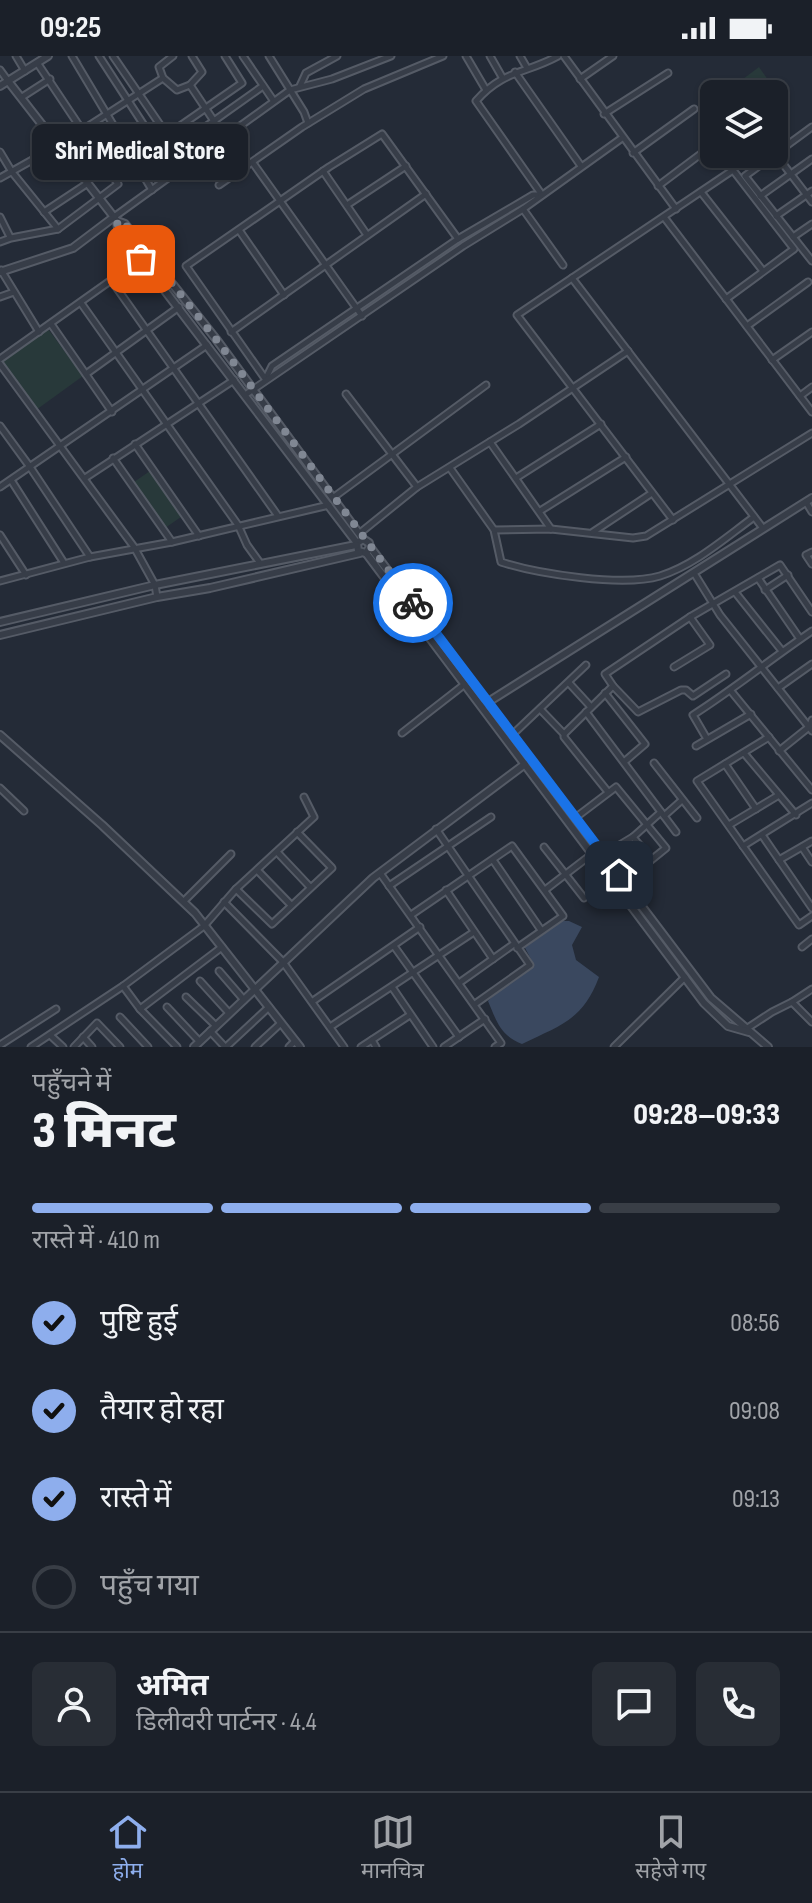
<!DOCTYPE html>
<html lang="hi">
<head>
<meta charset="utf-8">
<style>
	:root { --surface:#1b2029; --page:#282d35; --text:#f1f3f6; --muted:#a0a3a8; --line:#393e46; --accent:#8eaeed }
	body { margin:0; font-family:"Sofia Sans Condensed","Noto Sans Devanagari",sans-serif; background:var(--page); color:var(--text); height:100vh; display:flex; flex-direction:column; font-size:30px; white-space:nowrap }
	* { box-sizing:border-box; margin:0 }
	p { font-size:26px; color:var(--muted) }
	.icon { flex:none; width:44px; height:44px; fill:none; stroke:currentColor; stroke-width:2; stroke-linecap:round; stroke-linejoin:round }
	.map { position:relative; height:991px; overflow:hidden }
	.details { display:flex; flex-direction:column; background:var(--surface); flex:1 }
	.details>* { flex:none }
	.fabs { position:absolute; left:700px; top:24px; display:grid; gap:16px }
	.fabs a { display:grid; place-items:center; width:88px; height:88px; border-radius:12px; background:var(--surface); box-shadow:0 2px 6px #0004,0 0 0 2px var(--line); font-size:40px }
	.pin { position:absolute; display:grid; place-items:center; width:68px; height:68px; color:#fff; margin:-34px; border-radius:16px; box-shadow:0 4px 12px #0006 }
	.courier { position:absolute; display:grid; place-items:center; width:80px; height:80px; margin:-40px; border:6px solid #1a73e8; border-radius:50%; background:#fff; color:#222; box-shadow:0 2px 10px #0007 }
	.bubble { position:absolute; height:56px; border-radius:12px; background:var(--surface); box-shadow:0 2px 6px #0004,0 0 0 2px var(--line); font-size:26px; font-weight:800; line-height:56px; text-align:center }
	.overview em { font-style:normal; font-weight:800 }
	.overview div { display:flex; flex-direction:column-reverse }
	.overview { display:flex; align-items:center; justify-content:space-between; height:136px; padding:0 32px }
	h1 { font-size:52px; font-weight:800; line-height:60px }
	.bar { display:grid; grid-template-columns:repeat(4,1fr); gap:12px 8px; align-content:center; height:96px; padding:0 32px }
	.bar i { height:10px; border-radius:6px; background:var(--line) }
	.bar .current { background:var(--accent) }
	.bar p { grid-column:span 4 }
	.line { display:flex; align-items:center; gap:20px; padding:0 32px; border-top:2px solid var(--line) }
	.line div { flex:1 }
	.round { display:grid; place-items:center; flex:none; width:84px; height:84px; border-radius:12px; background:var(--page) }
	ol { padding:0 32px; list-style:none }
	li { display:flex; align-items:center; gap:24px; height:88px }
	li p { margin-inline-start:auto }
	li .icon { padding:8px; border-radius:50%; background:var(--accent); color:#111; stroke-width:4 }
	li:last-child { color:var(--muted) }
	li i { width:44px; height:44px; border:4px solid var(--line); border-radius:50% }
	.status { display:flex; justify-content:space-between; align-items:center; height:56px; padding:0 40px; background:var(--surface); direction:ltr }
	.status svg { height:22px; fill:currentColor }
	.tab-bar { display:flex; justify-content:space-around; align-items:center; height:112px; border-top:2px solid var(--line); background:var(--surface); font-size:22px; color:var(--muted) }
	.tab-bar a { display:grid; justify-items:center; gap:4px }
	.tab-bar .current { color:var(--accent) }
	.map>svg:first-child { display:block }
</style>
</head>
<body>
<div class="status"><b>09:25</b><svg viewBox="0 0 49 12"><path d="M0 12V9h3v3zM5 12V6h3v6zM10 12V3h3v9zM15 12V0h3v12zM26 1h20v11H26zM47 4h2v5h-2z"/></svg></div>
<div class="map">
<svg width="812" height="991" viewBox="0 0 812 991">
	<rect width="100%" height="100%" fill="#242b37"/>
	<!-- green -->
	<g fill="#28393a">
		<polygon points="759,11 782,44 774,49 774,38 723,38"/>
		<polygon points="48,273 83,320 36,354 2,305"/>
		<polygon points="150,415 181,461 165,472 134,426"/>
	</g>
	<!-- water -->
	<path fill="#3a485f" d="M559,865H569L582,871L572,889L576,904L599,921C583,964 561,969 522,988C500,979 497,966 488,945C500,931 527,919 532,905L524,890Z"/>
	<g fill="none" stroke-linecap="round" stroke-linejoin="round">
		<!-- minor casing -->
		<g stroke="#555b66" stroke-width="9">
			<g id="minor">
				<polyline points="16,0 25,15"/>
				<polyline points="72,0 152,134"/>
				<polyline points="99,0 175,117"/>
				<polyline points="113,0 167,79 242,27 225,0"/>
				<polyline points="173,0 159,11 163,22 177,34 190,29 202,16 192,0"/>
				<polyline points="243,0 273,44"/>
				<polyline points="269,0 304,56 308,67"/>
				<polyline points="466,0 486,34"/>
				<polyline points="490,0 502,21"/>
				<polyline points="520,0 527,12"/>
				<polyline points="564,0 676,153"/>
				<polyline points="0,14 8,25"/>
				<polyline points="515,16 581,110"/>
				<polyline points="580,23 613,0"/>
				<polyline points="190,29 224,80"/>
				<polyline points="300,30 306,17 337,0"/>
				<polyline points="22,41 50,23"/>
				<polyline points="604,58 668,17"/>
				<polyline points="812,71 745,120 812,205"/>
				<polyline points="0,96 12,116 58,173"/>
				<polyline points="774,96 812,146"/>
				<polyline points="633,97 694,53"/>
				<polyline points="163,101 263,30"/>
				<polyline points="253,107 362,260"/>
				<polyline points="323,115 367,179"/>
				<polyline points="0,122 59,89 163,22"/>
				<polyline points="219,129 302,71 364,33 443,0"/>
				<polyline points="658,130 714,88"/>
				<polyline points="701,136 763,215"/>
				<path d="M542,139L476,45C503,14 525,18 558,0"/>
				<polyline points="760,140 812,103"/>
				<polyline points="347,149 406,110"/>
				<polyline points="523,153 563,209"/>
				<polyline points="44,156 88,127"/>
				<polyline points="776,160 812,135"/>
				<polyline points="0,161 10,181"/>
				<polyline points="114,161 290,34 332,23 391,0"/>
				<polyline points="664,161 812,356"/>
				<polyline points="239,174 284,239"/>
				<polyline points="793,181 812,168"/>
				<polyline points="0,186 11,182 58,173 118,128 38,8"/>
				<polyline points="1,214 39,276"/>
				<polyline points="572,222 762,471"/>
				<polyline points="111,224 278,460"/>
				<polyline points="0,241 14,236"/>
				<polyline points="81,247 238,469 247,489 260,507"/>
				<polyline points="51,268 112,356"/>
				<polyline points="747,270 808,226"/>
				<polyline points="231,276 426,138"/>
				<polyline points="0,303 141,203"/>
				<polyline points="772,304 812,276"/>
				<polyline points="0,308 134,491 155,529 157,541"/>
				<polyline points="86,318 179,251"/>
				<polyline points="266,322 272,310 458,183 533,139 541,139"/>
				<polyline points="266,324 186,210 329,111 382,78 458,183"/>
				<polyline points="346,338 417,431"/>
				<polyline points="245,339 463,190 523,153 622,82"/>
				<polyline points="800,340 812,331"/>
				<polyline points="0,370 30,411 90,501"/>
				<polyline points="490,386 551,473"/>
				<polyline points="135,388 199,480"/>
				<polyline points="113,402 172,486"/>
				<path d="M450,412L494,474L501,506C538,518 623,531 660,520C695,509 725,482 754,461"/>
				<polyline points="85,422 234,324"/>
				<polyline points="516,422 601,368"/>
				<polyline points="11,424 64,507"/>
				<polyline points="0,431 207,289"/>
				<polyline points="334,441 486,329"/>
				<polyline points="806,446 812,456"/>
				<polyline points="540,455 626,401"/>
				<polyline points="673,464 517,259 733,114 794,193 726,243"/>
				<polyline points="494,474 551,473 633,482 646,480 812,377"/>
				<polyline points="593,476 652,437"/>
				<polyline points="360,477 417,431 519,368 628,295"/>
				<polyline points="0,479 26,519"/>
				<polyline points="812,496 806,499 812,508"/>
				<polyline points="694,517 720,559 812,675"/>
				<polyline points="758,522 800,583"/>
				<polyline points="0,525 90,501 172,486 329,449"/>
				<polyline points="765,534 788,519"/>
				<polyline points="735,536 782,595"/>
				<polyline points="690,561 780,509 812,556"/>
				<polyline points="569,627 591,651"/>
				<polyline points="613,630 638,656 681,634 686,634 693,640 726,618"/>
				<polyline points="778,632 812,608"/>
				<polyline points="731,635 812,734"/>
				<polyline points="605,637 645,688 624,706"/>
				<polyline points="540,653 564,678 564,681 608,736"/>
				<polyline points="586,656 676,776"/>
				<polyline points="402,677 465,628"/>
				<polyline points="564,678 613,630 605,618 690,561 710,589 674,611"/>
				<polyline points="512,679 586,609"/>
				<polyline points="769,681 697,725 799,869 812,860"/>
				<path d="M707,683L693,659C734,633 772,602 812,575"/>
				<polyline points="696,690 751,658"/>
				<polyline points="779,695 809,671 812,664"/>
				<polyline points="744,697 796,759"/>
				<polyline points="654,707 697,762"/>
				<polyline points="725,708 756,753"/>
				<polyline points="0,732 24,755"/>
				<polyline points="664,760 682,744"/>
				<polyline points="575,762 616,731 666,792 624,826"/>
				<polyline points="729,769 779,739"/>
				<polyline points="436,773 530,909 475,948"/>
				<polyline points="762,779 812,852"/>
				<polyline points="633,781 651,803"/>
				<polyline points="743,790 812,747"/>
				<polyline points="544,791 584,842"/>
				<polyline points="802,791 812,806"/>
				<polyline points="277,796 310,831"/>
				<polyline points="603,799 633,781 661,756"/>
				<polyline points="493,804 541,874"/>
				<polyline points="779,804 812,785"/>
				<polyline points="257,814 291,849"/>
				<polyline points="380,817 501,987 495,991"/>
				<polyline points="389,830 491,761"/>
				<polyline points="236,833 272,868 332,812 297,776"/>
				<polyline points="446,834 493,903"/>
				<polyline points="545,834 592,798"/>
				<polyline points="184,845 231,798"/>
				<polyline points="224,846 283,906 344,991"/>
				<polyline points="411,859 512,790 563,860 517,892"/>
				<polyline points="394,890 459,981"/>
				<polyline points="802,891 812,883"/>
				<polyline points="219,915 244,944"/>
				<polyline points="200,925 229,957"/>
				<polyline points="459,927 514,888"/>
				<polyline points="123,930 140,953 177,991"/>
				<polyline points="392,931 433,991"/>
				<polyline points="186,941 216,970"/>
				<polyline points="313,945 420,871"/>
				<polyline points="792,946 812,933"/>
				<polyline points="167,951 199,985"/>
				<polyline points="140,953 222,891"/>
				<polyline points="120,961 148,991"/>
				<polyline points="330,971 474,876"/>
				<polyline points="746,973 772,956 792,946 812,966"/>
				<polyline points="210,975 225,991"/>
				<polyline points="50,979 63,991"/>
				<polyline points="83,981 92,991"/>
				<polyline points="372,984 376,991"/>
				<polyline points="0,989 56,953"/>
				<polyline points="31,991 123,930 204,870 236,833 314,761 304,741"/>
				<polyline points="74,991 97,967 120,991"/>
				<polyline points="226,991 269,951"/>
				<polyline points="255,991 281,967"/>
				<polyline points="289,991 295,985"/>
				<polyline points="361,991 410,959"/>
				<polyline points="444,991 485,963"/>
				<polyline points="614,991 685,921"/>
			</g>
		</g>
		<!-- tertiary casing -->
		<g stroke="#555b66" stroke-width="10">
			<g id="tertiary">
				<polyline points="8,25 117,165 118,173 357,487 358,495 366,497 370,491 369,487 363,483 357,487"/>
				<polyline points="0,30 48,0"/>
				<polyline points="117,165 125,168 216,283 363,483"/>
				<polyline points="0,216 73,192 114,161"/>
				<polyline points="370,491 711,942 768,991"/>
				<polyline points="366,497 704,947 728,970 749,976"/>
				<polyline points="0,566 155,529 356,489"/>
				<polyline points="0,579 157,541 210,532 360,497"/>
				<polyline points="485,648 812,442"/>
				<polyline points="0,679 102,769 195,857 300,991"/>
				<polyline points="194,991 373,822 525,708"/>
			</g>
		</g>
		<!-- minor -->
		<use href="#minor" stroke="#373d48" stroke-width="5"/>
		<!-- tertiary -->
		<use href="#tertiary" stroke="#373d48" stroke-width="6"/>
	</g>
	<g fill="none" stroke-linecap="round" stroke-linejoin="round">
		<!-- done -->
		<polyline stroke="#808793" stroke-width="8" stroke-dasharray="0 14.4" points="141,203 118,173 117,165 125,168 216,283 413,547"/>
		<!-- route -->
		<polyline stroke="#1a73e8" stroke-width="10" points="413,547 619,819"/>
	</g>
</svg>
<div class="fabs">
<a><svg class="icon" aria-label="layers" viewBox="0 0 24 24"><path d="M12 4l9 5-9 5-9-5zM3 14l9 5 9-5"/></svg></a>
</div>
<div class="pin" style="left:141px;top:203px;background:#ea580c"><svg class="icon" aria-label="bag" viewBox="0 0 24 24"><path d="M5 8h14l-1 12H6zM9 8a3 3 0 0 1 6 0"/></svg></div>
<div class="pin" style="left:619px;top:819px;background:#1f2937"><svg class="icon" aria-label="home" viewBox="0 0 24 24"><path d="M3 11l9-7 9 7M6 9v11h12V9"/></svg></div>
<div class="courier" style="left:413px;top:547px"><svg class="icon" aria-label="bike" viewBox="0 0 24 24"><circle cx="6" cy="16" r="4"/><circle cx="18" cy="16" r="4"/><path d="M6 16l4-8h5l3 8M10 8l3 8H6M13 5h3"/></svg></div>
<div class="bubble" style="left:32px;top:68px;width:216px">Shri Medical Store</div>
</div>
<section class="details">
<div class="overview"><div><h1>3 मिनट</h1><p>पहुँचने में</p></div><em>09:28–09:33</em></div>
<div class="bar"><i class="current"></i><i class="current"></i><i class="current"></i><i></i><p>रास्ते में · 410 m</p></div>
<ol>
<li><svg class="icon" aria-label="check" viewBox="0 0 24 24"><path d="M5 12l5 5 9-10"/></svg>पुष्टि हुई<p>08:56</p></li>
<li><svg class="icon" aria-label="check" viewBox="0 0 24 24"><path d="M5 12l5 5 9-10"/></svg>तैयार हो रहा<p>09:08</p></li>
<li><svg class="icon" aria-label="check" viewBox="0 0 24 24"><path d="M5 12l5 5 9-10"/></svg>रास्ते में<p>09:13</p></li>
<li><i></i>पहुँच गया</li>
</ol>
<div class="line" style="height:144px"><a class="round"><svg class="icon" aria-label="person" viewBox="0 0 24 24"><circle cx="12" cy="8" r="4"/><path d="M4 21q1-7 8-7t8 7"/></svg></a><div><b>अमित</b><p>डिलीवरी पार्टनर · 4.4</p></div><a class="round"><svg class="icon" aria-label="chat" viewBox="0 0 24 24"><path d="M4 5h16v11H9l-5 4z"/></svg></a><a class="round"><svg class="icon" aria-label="phone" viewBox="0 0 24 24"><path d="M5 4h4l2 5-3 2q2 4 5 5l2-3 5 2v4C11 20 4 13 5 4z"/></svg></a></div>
</section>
<nav class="tab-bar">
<a class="current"><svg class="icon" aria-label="home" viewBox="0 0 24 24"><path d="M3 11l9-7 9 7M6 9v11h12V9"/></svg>होम</a>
<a><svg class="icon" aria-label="map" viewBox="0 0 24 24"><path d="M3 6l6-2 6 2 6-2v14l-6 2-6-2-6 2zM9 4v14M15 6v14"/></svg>मानचित्र</a>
<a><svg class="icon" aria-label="saved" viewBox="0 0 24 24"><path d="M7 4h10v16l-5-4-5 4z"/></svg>सहेजे गए</a>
</nav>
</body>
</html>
